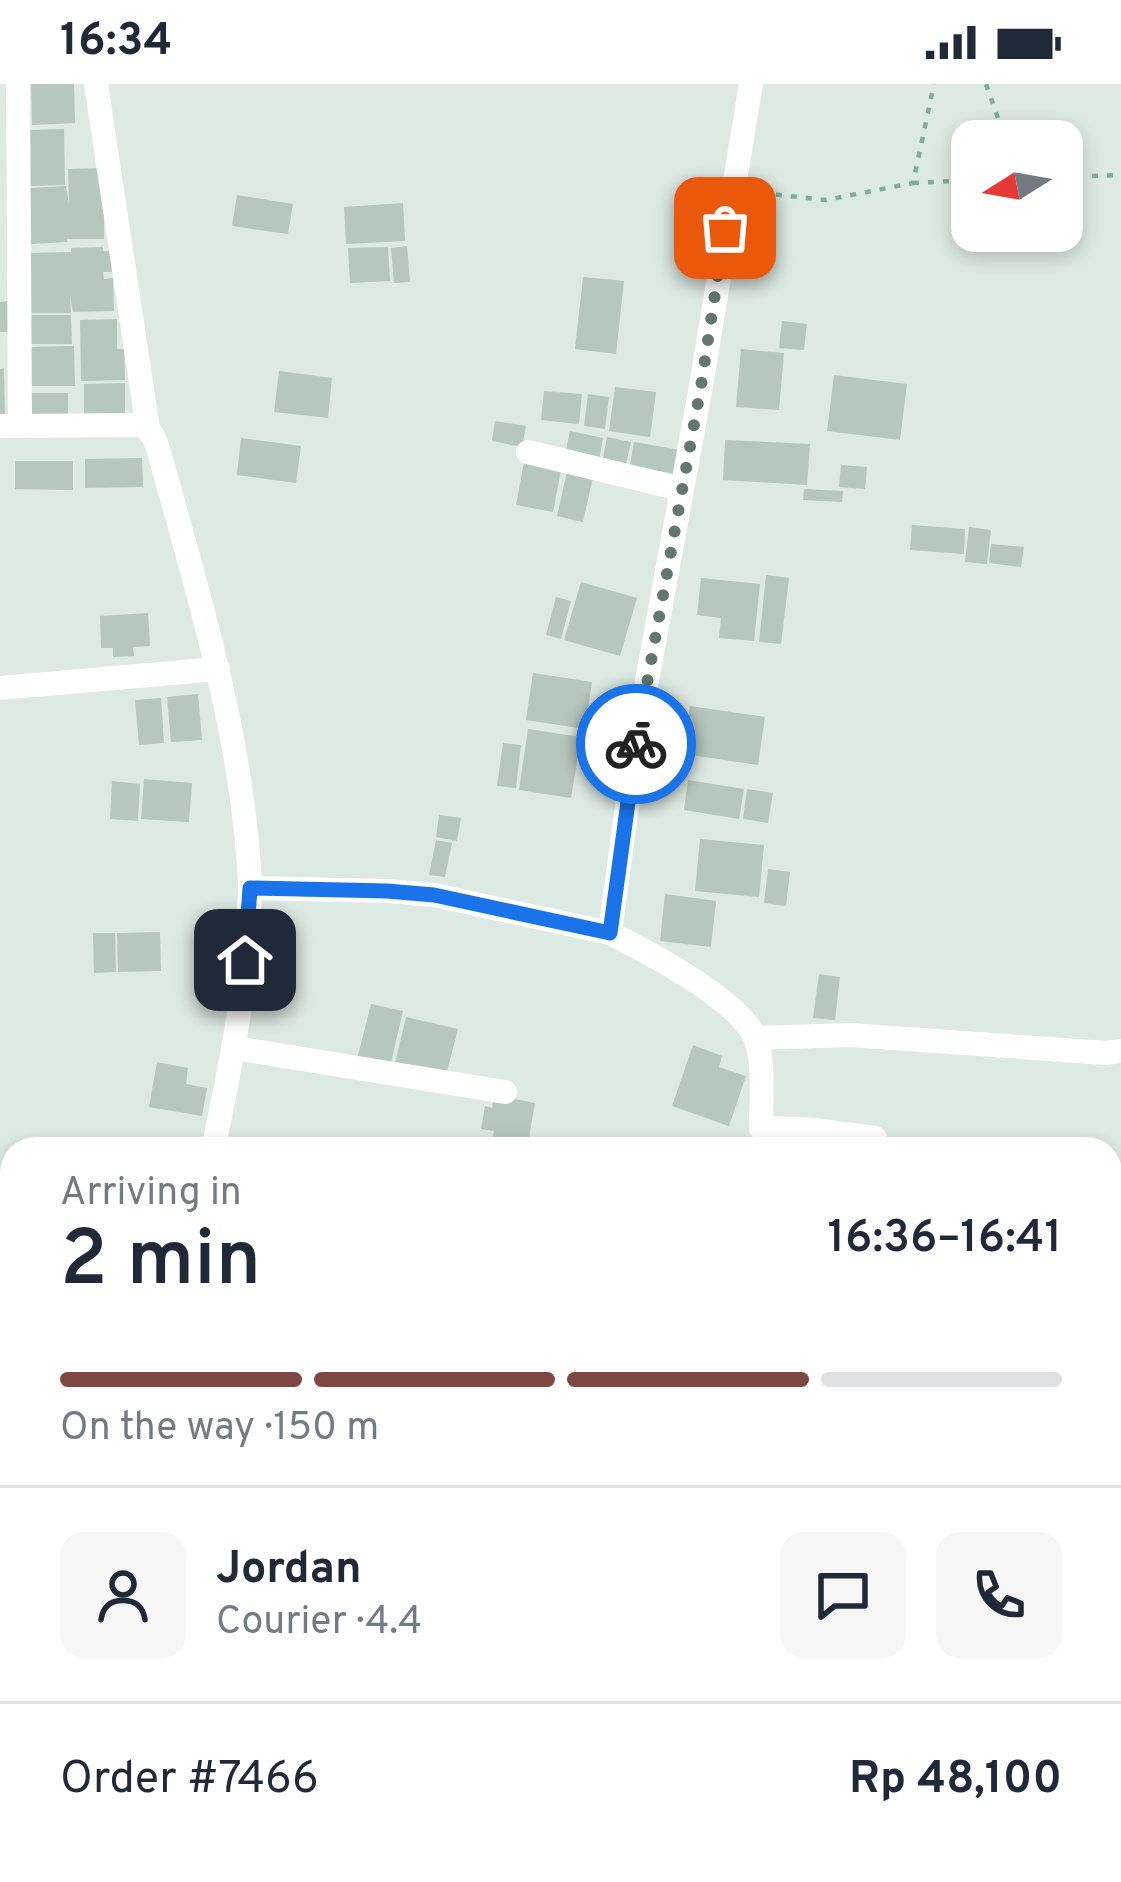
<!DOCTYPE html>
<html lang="en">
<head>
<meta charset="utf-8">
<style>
	:root { --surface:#fff; --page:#f6f6f7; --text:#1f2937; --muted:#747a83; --line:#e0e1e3; --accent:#7f4742 }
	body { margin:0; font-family:Overpass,sans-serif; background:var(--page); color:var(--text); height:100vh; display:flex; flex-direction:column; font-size:45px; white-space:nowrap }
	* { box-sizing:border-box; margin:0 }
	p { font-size:39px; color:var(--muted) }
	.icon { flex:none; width:66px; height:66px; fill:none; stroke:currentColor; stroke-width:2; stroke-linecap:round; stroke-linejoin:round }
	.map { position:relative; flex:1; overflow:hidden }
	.panel { position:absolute; left:0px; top:1053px; width:1122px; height:747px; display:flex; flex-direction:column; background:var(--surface); border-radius:36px 36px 0 0; box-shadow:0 6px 18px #0003 }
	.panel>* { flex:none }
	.needle { width:78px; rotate:259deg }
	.controls { position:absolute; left:951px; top:36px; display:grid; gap:24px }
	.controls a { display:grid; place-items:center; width:132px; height:132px; border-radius:24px; background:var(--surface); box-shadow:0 6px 18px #0003; font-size:60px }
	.pin { position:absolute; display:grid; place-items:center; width:102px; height:102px; color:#fff; margin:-51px; border-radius:24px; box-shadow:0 6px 18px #0006 }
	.courier { position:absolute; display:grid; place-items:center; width:120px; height:120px; margin:-60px; border:9px solid #1a73e8; border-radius:50%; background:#fff; color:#222; box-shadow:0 3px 15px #0007 }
	.head em { font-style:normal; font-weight:600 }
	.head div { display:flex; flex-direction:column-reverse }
	.head { display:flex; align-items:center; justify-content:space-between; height:204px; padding:0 60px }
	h1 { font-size:78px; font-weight:600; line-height:90px }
	.bar { display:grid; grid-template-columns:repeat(4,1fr); gap:18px 12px; align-content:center; height:144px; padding:0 60px }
	.bar i { height:15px; border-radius:9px; background:var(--line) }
	.bar .on { background:var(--accent) }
	.bar p { grid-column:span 4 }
	.line { display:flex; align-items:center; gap:30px; padding:0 60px; border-top:3px solid var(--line) }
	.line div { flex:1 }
	.round { display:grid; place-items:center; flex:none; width:126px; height:126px; border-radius:24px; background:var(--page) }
	.status { display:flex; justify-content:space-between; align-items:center; height:84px; padding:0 60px; background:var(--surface); direction:ltr }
	.status svg { height:33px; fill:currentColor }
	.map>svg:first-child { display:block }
</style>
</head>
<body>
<div class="status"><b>16:34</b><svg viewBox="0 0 49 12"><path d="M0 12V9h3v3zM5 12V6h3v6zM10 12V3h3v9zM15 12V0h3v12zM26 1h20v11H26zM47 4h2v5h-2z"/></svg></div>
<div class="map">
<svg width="1121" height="1798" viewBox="0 0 1121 1798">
	<rect width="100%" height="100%" fill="#dde9e3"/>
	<!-- building -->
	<g fill="#b5c7be">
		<polygon points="31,0 74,0 75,39 32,41"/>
		<polygon points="64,45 65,101 30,102 29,46"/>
		<polygon points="104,84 104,155 67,155 67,158 31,160 30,104 66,102 69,120 68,85"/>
		<polygon points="237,111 293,120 288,150 232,142"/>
		<polygon points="403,119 405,157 346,160 344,123"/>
		<polygon points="407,162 410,198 394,199 391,164"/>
		<polygon points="103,163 103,167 111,167 112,188 103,188 104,195 113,194 114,227 73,228 70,212 71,229 30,229 28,169 71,168 71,164"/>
		<polygon points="388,163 390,197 350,199 348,164"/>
		<polygon points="583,193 624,197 616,270 575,265"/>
		<polygon points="9,217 10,248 0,248 0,218"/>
		<polygon points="30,231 71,231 72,260 30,260"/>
		<polygon points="117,235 117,265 124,265 125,296 81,297 80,236"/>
		<polygon points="782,237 807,240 804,266 779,264"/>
		<polygon points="74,262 75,302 31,302 30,263"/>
		<polygon points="741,265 784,269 779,326 736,323"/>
		<polygon points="4,284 5,336 0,336 0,285"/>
		<polygon points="279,287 332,294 328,334 274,328"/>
		<polygon points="834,291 907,300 900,356 827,347"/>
		<polygon points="125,299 125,332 84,332 84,300"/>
		<polygon points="615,303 656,308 650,353 609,347"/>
		<polygon points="544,307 582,310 579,340 541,336"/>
		<polygon points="31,309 68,309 68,338 32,338"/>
		<polygon points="588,310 609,313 605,345 584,342"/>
		<polygon points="495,337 526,342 522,363 492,357"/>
		<polygon points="570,347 603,354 599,377 565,371"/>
		<polygon points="607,353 631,358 625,385 602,380"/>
		<polygon points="241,354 301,362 296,399 237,391"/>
		<polygon points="725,356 810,360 807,401 723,396"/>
		<polygon points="634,358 680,366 675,390 630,381"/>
		<polygon points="525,373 562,381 553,428 516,421"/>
		<polygon points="142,374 143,403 85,404 85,375"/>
		<polygon points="15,377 73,377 73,406 15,405"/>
		<polygon points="841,381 867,383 865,405 839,403"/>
		<polygon points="568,383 594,389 583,438 557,432"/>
		<polygon points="804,405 843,407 842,418 803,416"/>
		<polygon points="912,441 965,445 964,470 910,466"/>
		<polygon points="969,443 991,446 987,480 965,478"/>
		<polygon points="991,460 1024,463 1021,483 989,479"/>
		<polygon points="766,491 789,494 781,560 759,558"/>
		<polygon points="701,494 760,500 754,557 719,554 721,534 697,531"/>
		<polygon points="581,498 637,514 620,572 564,556"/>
		<polygon points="556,513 571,517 561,555 546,551"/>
		<polygon points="148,529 150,562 133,563 134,572 113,573 113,564 101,564 100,532"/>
		<polygon points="533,589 592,598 585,645 526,636"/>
		<polygon points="198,610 202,656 171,658 167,613"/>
		<polygon points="161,614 164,659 139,661 135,616"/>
		<polygon points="690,622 765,633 758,681 684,670"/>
		<polygon points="528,645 581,653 571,714 519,706"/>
		<polygon points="503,659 521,661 516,704 497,702"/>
		<polygon points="144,695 192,699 189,738 141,735"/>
		<polygon points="688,696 744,705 739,735 684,726"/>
		<polygon points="112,697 140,700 138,737 110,735"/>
		<polygon points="747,705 773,709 768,739 743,735"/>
		<polygon points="439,731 461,734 457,757 436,753"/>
		<polygon points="700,755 764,761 759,813 695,807"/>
		<polygon points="436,756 452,759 445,793 429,791"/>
		<polygon points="768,785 790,788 786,822 764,819"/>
		<polygon points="665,810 716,817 711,863 660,857"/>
		<polygon points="160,848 161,887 118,888 117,849"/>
		<polygon points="93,849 115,849 116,888 94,889"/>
		<polygon points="819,890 840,893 835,936 813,934"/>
		<polygon points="371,920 403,927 390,983 357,975"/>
		<polygon points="406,933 458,945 445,995 394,983"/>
		<polygon points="693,961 722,972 719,983 746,992 729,1042 672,1022"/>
		<polygon points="157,978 188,984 186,1000 207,1004 202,1032 149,1023"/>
		<polygon points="494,1011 535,1019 527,1065 490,1065 494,1047 481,1045 485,1022 492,1024"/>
		<polygon points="915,1788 966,1788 963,1798 943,1798"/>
	</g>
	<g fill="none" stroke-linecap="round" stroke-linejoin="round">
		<!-- path -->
		<g stroke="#7cae9b" stroke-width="4.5" stroke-dasharray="6 9" stroke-linecap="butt">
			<polyline points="986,0 1006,57"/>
			<polyline points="1062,93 1121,91"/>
			<polyline points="913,99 972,96"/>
			<polyline points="761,109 826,116 913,99 934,0"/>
		</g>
		<!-- minor -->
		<g stroke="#fff" stroke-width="24">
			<polyline points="18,0 20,342"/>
			<polyline points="96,0 148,345"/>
			<path d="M0,342L141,341C153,347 155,356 159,368C198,509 243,653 250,800C250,819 248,838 247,856C242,927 228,995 213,1065"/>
			<polyline points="528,368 681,405"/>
			<polyline points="0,604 218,585"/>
			<polyline points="250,804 387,807 434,811 610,849 635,662 701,302 751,0"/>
			<path d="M610,849C649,869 734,913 754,951C765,972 761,1019 761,1044L805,1045L875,1054"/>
			<polyline points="756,954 850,951 1106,969 1121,967"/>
			<polyline points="235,964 505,1008"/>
			<polyline points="0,1348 12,1351"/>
			<polyline points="0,1761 12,1764"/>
			<polyline points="95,1788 99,1798"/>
			<polyline points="827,1788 846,1798"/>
			<polyline points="802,1798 806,1788"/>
		</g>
	</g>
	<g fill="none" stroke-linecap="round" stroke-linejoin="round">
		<!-- done -->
		<polyline stroke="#61776f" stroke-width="12" stroke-dasharray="0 21.6" points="636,660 701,302 725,144"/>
		<!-- route -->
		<polyline stroke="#1a73e8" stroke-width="15" points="245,876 250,804 387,807 434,811 610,849 636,660"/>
	</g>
</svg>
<div class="controls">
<a><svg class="needle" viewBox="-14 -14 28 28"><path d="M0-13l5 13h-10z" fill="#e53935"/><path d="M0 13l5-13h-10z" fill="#747a83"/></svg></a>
</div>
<div class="pin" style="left:725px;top:144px;background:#ea580c"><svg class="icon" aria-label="bag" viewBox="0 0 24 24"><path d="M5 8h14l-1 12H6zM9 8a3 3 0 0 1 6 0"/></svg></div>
<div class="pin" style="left:245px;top:876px;background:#1f2937"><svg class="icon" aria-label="home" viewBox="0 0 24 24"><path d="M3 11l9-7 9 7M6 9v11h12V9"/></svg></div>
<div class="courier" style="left:636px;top:660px"><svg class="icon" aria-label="bike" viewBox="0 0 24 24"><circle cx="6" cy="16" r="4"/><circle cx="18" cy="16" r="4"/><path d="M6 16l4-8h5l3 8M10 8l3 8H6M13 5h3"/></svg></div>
<section class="panel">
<div class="head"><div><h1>2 min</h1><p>Arriving in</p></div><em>16:36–16:41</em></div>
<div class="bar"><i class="on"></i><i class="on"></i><i class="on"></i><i></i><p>On the way · 150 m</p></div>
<div class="line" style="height:216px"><a class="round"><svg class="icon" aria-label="person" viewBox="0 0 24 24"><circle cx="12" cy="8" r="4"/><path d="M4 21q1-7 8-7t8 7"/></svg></a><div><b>Jordan</b><p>Courier · 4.4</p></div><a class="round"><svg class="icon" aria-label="chat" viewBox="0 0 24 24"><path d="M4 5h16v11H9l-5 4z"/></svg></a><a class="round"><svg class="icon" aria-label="phone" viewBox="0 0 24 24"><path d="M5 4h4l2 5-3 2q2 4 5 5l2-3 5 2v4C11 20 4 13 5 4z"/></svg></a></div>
<div class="line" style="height:156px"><div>Order #7466</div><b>Rp 48,100</b></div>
</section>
</div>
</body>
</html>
